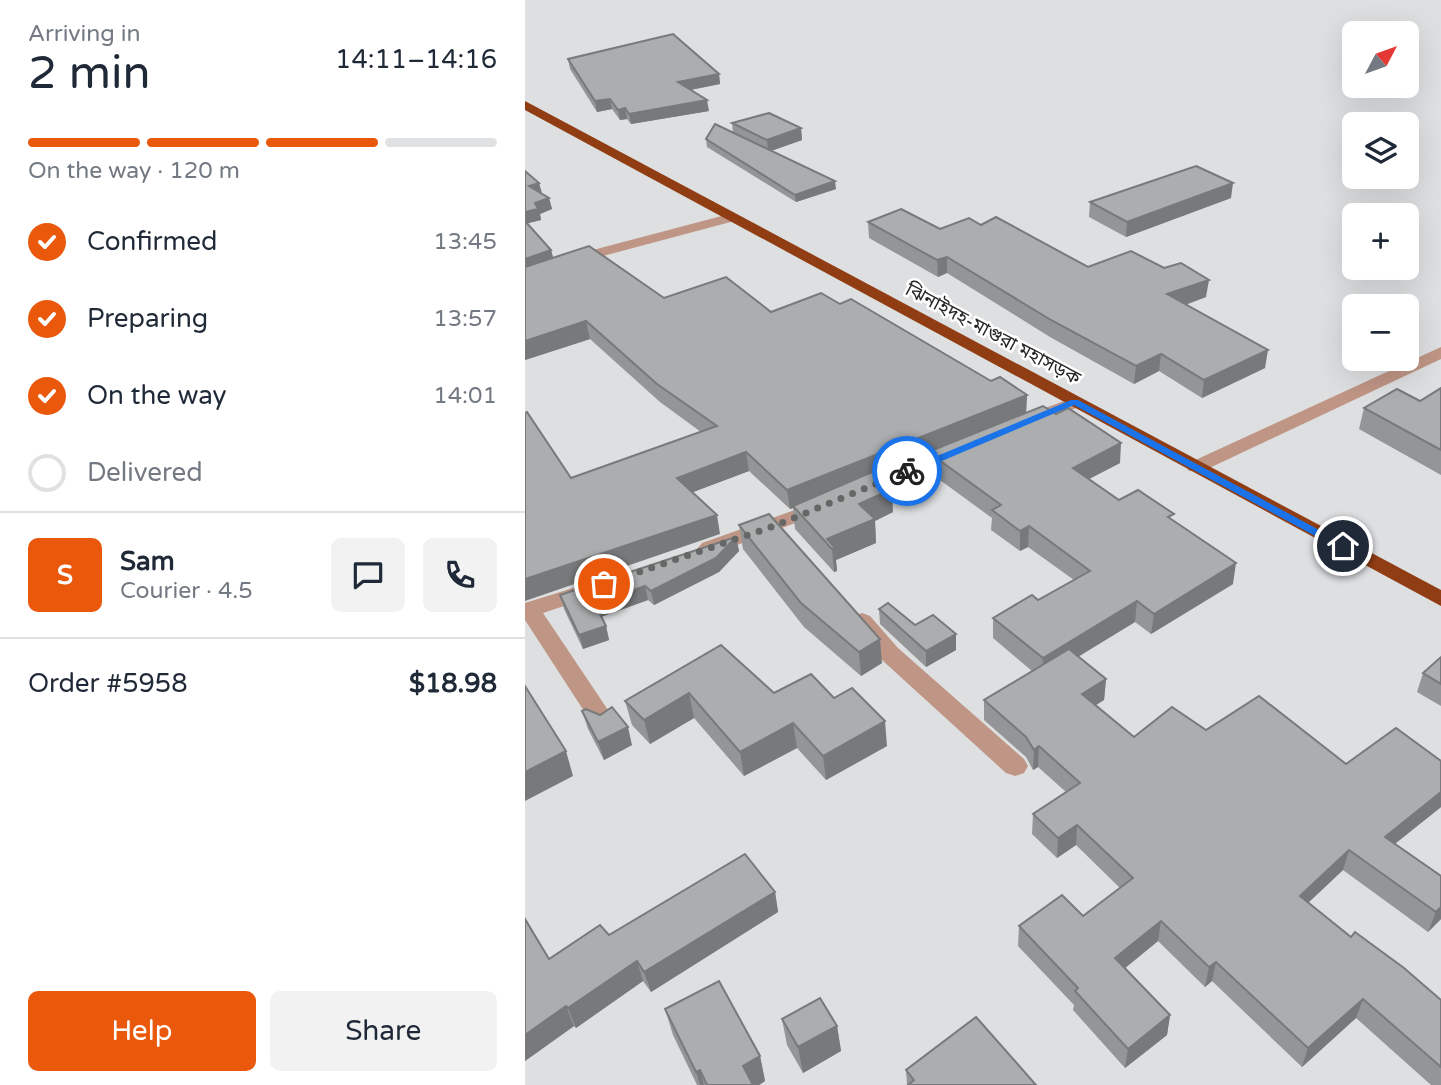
<!DOCTYPE html>
<html lang="en">
<head>
<meta charset="utf-8">
<style>
	:root { --surface:#fff; --page:#f2f2f3; --text:#1f2937; --muted:#747a83; --line:#e0e1e3; --accent:#ea580c }
	body { margin:0; font-family:"Varela Round","Noto Sans Bengali",sans-serif; background:var(--page); color:var(--text); height:100vh; display:flex; flex-direction:column; font-size:26px; white-space:nowrap }
	* { box-sizing:border-box; margin:0 }
	p { font-size:23px; color:var(--muted) }
	.icon { flex:none; width:38px; height:38px; fill:none; stroke:currentColor; stroke-width:2; stroke-linecap:round; stroke-linejoin:round }
	.map { position:relative; flex:1; overflow:hidden }
	.drawer { display:flex; flex-direction:column; background:var(--surface); width:525px }
	.drawer>* { flex:none }
	.needle { width:46px; rotate:49deg }
	.fabs { position:absolute; left:817px; top:21px; display:grid; gap:14px }
	.fabs a { display:grid; place-items:center; width:77px; height:77px; border-radius:10px; background:var(--surface); box-shadow:0 7px 28px #0002; font-size:35px }
	.pin { position:absolute; display:grid; place-items:center; width:60px; height:60px; color:#fff; margin:-30px; border:4px solid #fff; border-radius:50%; box-shadow:0 2px 7px #0007 }
	.courier { position:absolute; display:grid; place-items:center; width:70px; height:70px; margin:-35px; border:5px solid #1a73e8; border-radius:50%; background:#fff; color:#222; box-shadow:0 2px 9px #0007 }
	.summary em { font-style:normal; font-weight:600 }
	.summary div { display:flex; flex-direction:column-reverse }
	.summary { display:flex; align-items:center; justify-content:space-between; height:119px; padding:0 28px }
	h1 { font-size:46px; font-weight:600; line-height:52px }
	.bar { display:grid; grid-template-columns:repeat(4,1fr); gap:10px 7px; align-content:center; height:84px; padding:0 28px }
	.bar i { height:9px; border-radius:5px; background:var(--line) }
	.bar .on { background:var(--accent) }
	.bar p { grid-column:span 4 }
	.line { display:flex; align-items:center; gap:18px; padding:0 28px; border-top:2px solid var(--line) }
	.line div { flex:1 }
	.round { display:grid; place-items:center; flex:none; width:74px; height:74px; border-radius:10px; background:var(--page) }
	ol { padding:0 28px; list-style:none }
	li { display:flex; align-items:center; gap:21px; height:77px }
	li p { margin-inline-start:auto }
	li .icon { padding:7px; border-radius:50%; background:var(--accent); color:#fff; stroke-width:4 }
	li:last-child { color:var(--muted) }
	li i { width:38px; height:38px; border:4px solid var(--line); border-radius:50% }
	.cta { display:flex; gap:14px; margin-top:auto; padding:14px 28px }
	.cta a { flex:1; height:80px; border-radius:10px; background:var(--accent); color:#fff; font-size:28px; font-weight:600; line-height:80px; text-align:center }
	.cta a+a { background:var(--page); color:var(--text) }
	main { display:flex; flex:1; min-height:0 }
	.map>svg:first-child { display:block }
</style>
</head>
<body>
<main>
<section class="drawer">
<div class="summary"><div><h1>2 min</h1><p>Arriving in</p></div><em>14:11–14:16</em></div>
<div class="bar"><i class="on"></i><i class="on"></i><i class="on"></i><i></i><p>On the way · 120 m</p></div>
<ol>
<li><svg class="icon" aria-label="check" viewBox="0 0 24 24"><path d="M5 12l5 5 9-10"/></svg>Confirmed<p>13:45</p></li>
<li><svg class="icon" aria-label="check" viewBox="0 0 24 24"><path d="M5 12l5 5 9-10"/></svg>Preparing<p>13:57</p></li>
<li><svg class="icon" aria-label="check" viewBox="0 0 24 24"><path d="M5 12l5 5 9-10"/></svg>On the way<p>14:01</p></li>
<li><i></i>Delivered</li>
</ol>
<div class="line" style="height:126px"><b class="round" style="background:var(--accent);color:#fff">S</b><div><b>Sam</b><p>Courier · 4.5</p></div><a class="round"><svg class="icon" aria-label="chat" viewBox="0 0 24 24"><path d="M4 5h16v11H9l-5 4z"/></svg></a><a class="round"><svg class="icon" aria-label="phone" viewBox="0 0 24 24"><path d="M5 4h4l2 5-3 2q2 4 5 5l2-3 5 2v4C11 20 4 13 5 4z"/></svg></a></div>
<div class="line" style="height:91px"><div>Order #5958</div><b>$18.98</b></div>
<div class="cta"><a>Help</a><a>Share</a></div>
</section>
<div class="map">
<svg width="916" height="1085" viewBox="0 0 916 1085">
	<rect width="100%" height="100%" fill="#dddfe0"/>
	<g fill="none" stroke-linecap="round" stroke-linejoin="round">
		<!-- minor -->
		<g fill="#bf9585" fill-rule="evenodd">
			<polygon points="208,213 215,217 213,220 78,256 0,284 0,274 68,250"/>
			<polygon points="916,347 916,359 678,471 664,471 661,467 664,463"/>
			<polygon points="550,397 559,402 556,406 503,427 494,421 496,417"/>
			<polygon points="428,446 438,452 435,456 338,496 331,498 321,492 324,488"/>
			<polygon points="295,501 302,503 305,507 302,511 191,553 177,553 173,548 177,543"/>
			<polygon points="61,584 69,586 72,591 69,596 18,613 91,722 88,728 79,731 70,728 0,620 0,603"/>
			<polygon points="337,613 345,616 373,648 499,759 503,766 499,773 490,776 481,773 357,660 326,621 329,616"/>
		</g>
		<!-- highway -->
		<polygon fill="#903d14" fill-rule="evenodd" points="0,101 916,590 916,606 0,110"/>
	</g>
	<!-- wall -->
	<g fill="#939596">
		<polygon points="43,59 194,74 195,84 166,90 184,111 106,124 102,119 95,120 87,109 72,112 45,69"/>
		<polygon points="207,123 276,128 277,140 246,151 311,189 271,202 182,147 181,139 208,133"/>
		<polygon points="0,171 17,194 24,198 27,209 15,214 16,220 2,223 26,250 28,258 139,298 246,312 315,304 466,381 502,395 501,412 595,463 563,479 594,500 648,521 708,584 626,634 610,622 553,656 581,679 579,700 571,705 609,737 681,730 821,764 916,761 916,807 870,844 916,876 916,919 903,932 818,870 783,903 826,937 916,1000 916,1085 906,1085 831,1018 777,1067 687,981 680,987 633,941 600,968 645,1015 642,1035 600,1068 548,1010 549,1005 493,946 494,926 558,916 595,888 551,845 532,858 507,834 508,814 541,792 513,767 508,770 501,757 459,720 459,700 507,671 468,638 468,618 513,600 549,580 503,547 495,551 466,530 467,518 404,472 403,453 350,475 368,512 350,521 351,543 311,560 312,571 309,572 270,529 268,508 265,509 224,471 168,492 195,534 46,478 176,432 135,402 65,339 0,360"/>
		<polygon points="706,198 601,237 564,217 565,202"/>
		<polygon points="343,222 415,229 456,225 563,267 681,297 661,305 740,368 677,398 634,371 609,384 525,337 422,273 413,277 344,238"/>
		<polygon points="916,388 916,475 834,429 839,408 895,401"/>
		<polygon points="214,525 357,663 336,676 279,627 218,549"/>
		<polygon points="211,537 214,551 194,572 129,605 123,600 76,617 81,626 84,640 58,649 39,609 35,595"/>
		<polygon points="354,609 390,625 431,634 431,650 401,667 355,624"/>
		<polygon points="196,645 249,693 309,698 362,746 301,780 272,748 219,776 169,718 125,744 107,725 100,701"/>
		<polygon points="916,657 916,706 892,692 898,673"/>
		<polygon points="57,711 75,715 107,745 79,760 63,729"/>
		<polygon points="250,892 253,912 126,992 118,981 51,1028 49,1026 0,1061 0,919 24,959 84,935"/>
		<polygon points="140,1009 235,1056 240,1081 234,1085 172,1085 148,1035"/>
		<polygon points="257,1019 312,1026 316,1051 278,1073 262,1045"/>
		<polygon points="381,1070 511,1085 382,1085"/>
	</g>
	<!-- shaded-wall -->
	<g fill="#78797a">
		<polygon points="194,74 195,84 154,92 153,82"/>
		<polygon points="85,99 87,109 72,112 70,101"/>
		<polygon points="182,100 184,111 106,124 104,114"/>
		<polygon points="100,108 102,119 95,120 93,110"/>
		<polygon points="276,128 277,140 243,152 242,140"/>
		<polygon points="310,181 311,189 271,202 270,195"/>
		<polygon points="14,183 17,193 4,186"/>
		<polygon points="708,183 706,198 601,237 602,222"/>
		<polygon points="24,198 27,209 15,214 16,220 0,224 0,212 10,203"/>
		<polygon points="26,250 29,261 0,271 0,259"/>
		<polygon points="422,257 422,273 413,277 412,260"/>
		<polygon points="684,280 681,297 641,311 642,294"/>
		<polygon points="61,321 65,339 0,360 0,341"/>
		<polygon points="743,350 740,368 677,398 679,380"/>
		<polygon points="636,354 634,371 609,384 611,366"/>
		<polygon points="502,395 501,414 269,507 268,506 268,508 265,509 262,490"/>
		<polygon points="596,443 595,463 547,488 548,468"/>
		<polygon points="221,452 224,471 155,497 152,478"/>
		<polygon points="367,489 368,512 350,521 351,543 311,560 312,571 309,572 307,549 302,539 334,504"/>
		<polygon points="192,515 195,534 0,601 0,579"/>
		<polygon points="504,526 503,547 495,551 495,531"/>
		<polygon points="211,537 214,551 194,572 129,605 126,591"/>
		<polygon points="711,563 708,584 626,634 629,614"/>
		<polygon points="120,586 123,600 73,618 70,604"/>
		<polygon points="612,601 610,622 517,679 518,658"/>
		<polygon points="81,626 84,640 58,649 54,635"/>
		<polygon points="431,634 431,650 401,667 401,651"/>
		<polygon points="355,639 357,663 336,676 334,652"/>
		<polygon points="581,679 579,700 556,714 557,694"/>
		<polygon points="164,693 169,718 125,744 119,720"/>
		<polygon points="360,721 362,746 301,780 298,756"/>
		<polygon points="268,723 272,748 219,776 215,752"/>
		<polygon points="103,727 107,745 79,760 73,742"/>
		<polygon points="514,746 513,767 508,770 509,750"/>
		<polygon points="41,751 48,776 0,801 0,772"/>
		<polygon points="916,792 916,807 853,857 860,837"/>
		<polygon points="552,825 551,845 532,858 533,838"/>
		<polygon points="824,850 818,870 769,916 775,896"/>
		<polygon points="250,892 253,912 126,992 119,972"/>
		<polygon points="916,907 916,919 903,932 911,912"/>
		<polygon points="636,921 633,941 588,978 590,958"/>
		<polygon points="112,961 118,981 51,1028 43,1008"/>
		<polygon points="691,962 687,981 680,987 684,967"/>
		<polygon points="838,999 831,1018 777,1067 783,1048"/>
		<polygon points="41,1006 49,1026 0,1061 0,1035"/>
		<polygon points="645,1015 642,1035 600,1068 603,1049"/>
		<polygon points="312,1026 316,1051 278,1073 273,1047"/>
		<polygon points="235,1056 240,1081 234,1085 223,1085 218,1066"/>
		<polygon points="175,1070 179,1085 175,1085 171,1072"/>
	</g>
	<!-- building -->
	<g fill="#abadae" stroke="#78797a" stroke-width="2">
		<polygon points="148,34 194,74 153,82 182,100 104,114 100,108 93,110 85,99 70,101 43,59"/>
		<polygon points="244,113 276,128 242,140 207,123"/>
		<polygon points="190,124 310,181 270,195 181,139"/>
		<polygon points="671,166 708,183 602,222 565,202"/>
		<polygon points="0,171 14,183 4,186 24,198 10,203 13,209 0,212"/>
		<polygon points="376,209 415,229 444,218 456,225 471,217 563,267 606,251 639,268 656,263 684,280 642,294 743,350 679,380 636,354 611,366 526,320 422,257 412,260 343,222"/>
		<polygon points="0,221 26,250 0,259"/>
		<polygon points="64,246 139,298 201,277 246,312 296,293 315,304 326,299 466,381 475,377 502,395 262,490 221,452 152,478 192,515 0,579 0,413 2,412 46,478 192,426 132,384 61,321 0,341 0,267"/>
		<polygon points="916,388 916,450 839,408 872,389 895,401"/>
		<polygon points="518,406 531,414 543,408 596,443 548,468 594,500 613,490 649,514 643,517 711,563 629,614 612,601 518,658 468,618 507,595 513,600 565,571 504,526 495,531 467,510 476,505 403,452"/>
		<polygon points="347,472 367,489 334,504 350,519 302,539 310,548 307,549 268,506"/>
		<polygon points="244,514 355,639 334,652 276,603 214,525"/>
		<polygon points="211,537 191,558 126,591 120,586 70,604 81,626 54,635 35,595"/>
		<polygon points="363,603 390,625 408,615 431,634 401,651 354,609"/>
		<polygon points="196,645 249,693 286,674 309,698 327,688 360,721 298,756 268,723 215,752 164,693 119,720 100,701"/>
		<polygon points="544,649 581,679 557,694 609,737 647,707 681,730 734,696 821,764 871,728 916,761 916,792 860,837 916,876 916,907 911,912 824,850 775,896 826,937 830,932 879,968 916,1000 916,1067 838,999 783,1048 691,962 684,967 636,921 590,958 645,1015 603,1049 550,991 553,988 494,926 537,895 558,916 608,878 552,825 533,838 508,814 555,783 514,746 509,750 501,737 459,700"/>
		<polygon points="916,657 916,684 898,673"/>
		<polygon points="0,686 41,751 0,772"/>
		<polygon points="87,707 103,727 73,742 57,711 61,709 75,715"/>
		<polygon points="220,854 250,892 119,972 112,961 43,1008 41,1006 0,1035 0,919 24,959 75,925 84,935"/>
		<polygon points="194,981 235,1056 218,1066 228,1085 182,1085 175,1070 171,1072 140,1009"/>
		<polygon points="295,998 312,1026 273,1047 257,1019"/>
		<polygon points="451,1017 511,1085 383,1085 389,1080 381,1070"/>
	</g>
	<!-- route -->
	<polygon fill="#1a73e8" points="546,400 553,400 824,546 814,549 549,405 386,474 376,471"/>
	<g fill="none" stroke-linecap="round" stroke-linejoin="round">
		<!-- done -->
		<polyline stroke="#656767" stroke-width="7" stroke-dasharray="0 12.6" points="79,584 252,525 382,471"/>
	</g>
	<g text-anchor="middle" dominant-baseline="central" stroke-width="5" stroke-linejoin="round" paint-order="stroke">
		<!-- street labels -->
		<g font-size="19" fill="#252626" stroke="#fff">
			<text transform="translate(468 334) rotate(28)">ঝিনাইদহ-মাগুরা মহাসড়ক</text>
		</g>
	</g>
</svg>
<div class="fabs">
<a><svg class="needle" viewBox="-14 -14 28 28"><path d="M0-13l5 13h-10z" fill="#e53935"/><path d="M0 13l5-13h-10z" fill="#747a83"/></svg></a>
<a><svg class="icon" aria-label="layers" viewBox="0 0 24 24"><path d="M12 4l9 5-9 5-9-5zM3 14l9 5 9-5"/></svg></a>
<a>+</a>
<a>−</a>
</div>
<div class="pin" style="left:79px;top:584px;background:#ea580c"><svg class="icon" aria-label="bag" viewBox="0 0 24 24"><path d="M5 8h14l-1 12H6zM9 8a3 3 0 0 1 6 0"/></svg></div>
<div class="pin" style="left:818px;top:546px;background:#1f2937"><svg class="icon" aria-label="home" viewBox="0 0 24 24"><path d="M3 11l9-7 9 7M6 9v11h12V9"/></svg></div>
<div class="courier" style="left:382px;top:471px"><svg class="icon" aria-label="bike" viewBox="0 0 24 24"><circle cx="6" cy="16" r="4"/><circle cx="18" cy="16" r="4"/><path d="M6 16l4-8h5l3 8M10 8l3 8H6M13 5h3"/></svg></div>
</div>
</main>
</body>
</html>
